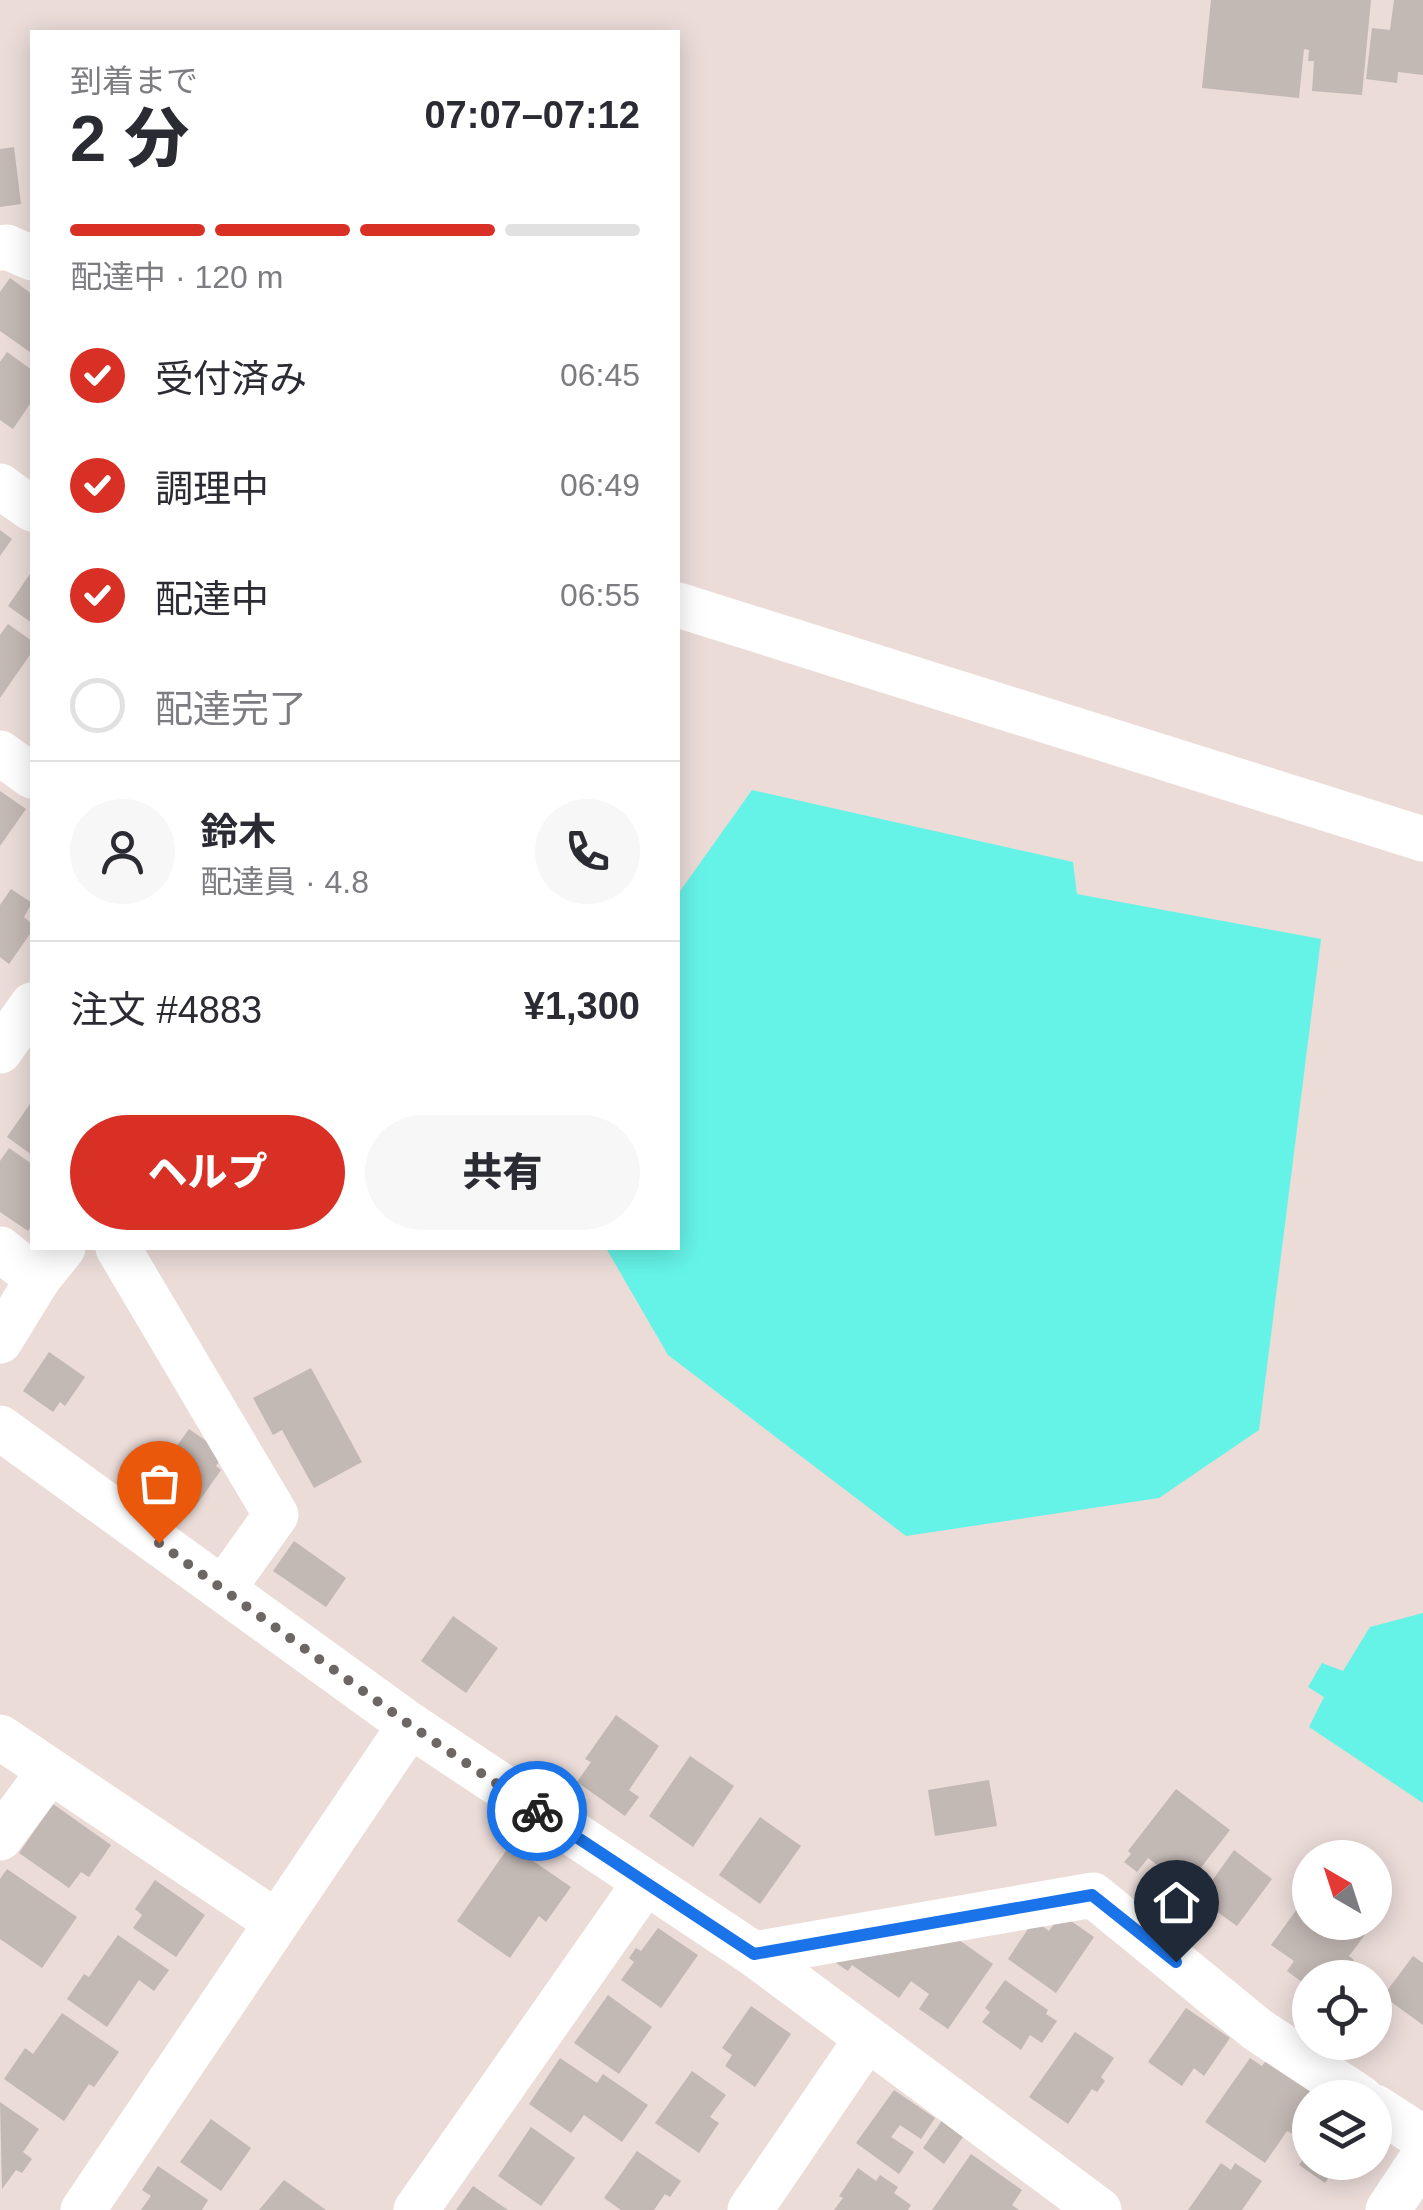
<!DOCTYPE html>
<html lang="ja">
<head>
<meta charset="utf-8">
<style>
	:root { --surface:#fff; --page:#f7f7f7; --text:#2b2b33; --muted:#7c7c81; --line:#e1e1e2; --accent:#d93025 }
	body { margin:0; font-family:Arial,"Noto Sans JP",sans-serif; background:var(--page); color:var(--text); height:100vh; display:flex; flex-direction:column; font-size:38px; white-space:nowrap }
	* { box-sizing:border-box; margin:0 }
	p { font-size:32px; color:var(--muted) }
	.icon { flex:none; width:55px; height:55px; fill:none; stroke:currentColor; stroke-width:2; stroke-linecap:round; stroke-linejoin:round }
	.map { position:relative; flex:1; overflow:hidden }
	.drawer { position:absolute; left:30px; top:30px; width:650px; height:1220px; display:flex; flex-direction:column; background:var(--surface); border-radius:0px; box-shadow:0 5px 25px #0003 }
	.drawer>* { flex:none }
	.needle { width:65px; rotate:321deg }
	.controls { position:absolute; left:1292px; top:1840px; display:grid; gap:20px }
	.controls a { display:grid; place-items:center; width:100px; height:100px; border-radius:50%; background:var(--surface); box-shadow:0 5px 25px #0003; font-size:50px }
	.pin { position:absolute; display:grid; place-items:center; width:85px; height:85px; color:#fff; margin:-102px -42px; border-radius:50% 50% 50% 0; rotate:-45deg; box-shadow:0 0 10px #0007 }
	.pin .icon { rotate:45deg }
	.courier { position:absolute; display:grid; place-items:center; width:100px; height:100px; margin:-50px; border:8px solid #1a73e8; border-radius:50%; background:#fff; color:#222; box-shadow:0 2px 12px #0007 }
	.headline em { font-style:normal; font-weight:800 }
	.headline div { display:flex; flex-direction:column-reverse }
	.headline { display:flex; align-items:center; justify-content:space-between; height:170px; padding:0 40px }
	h1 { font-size:65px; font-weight:800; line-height:75px }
	.bar { display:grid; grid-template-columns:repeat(4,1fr); gap:15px 10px; align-content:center; height:120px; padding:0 40px }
	.bar i { height:12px; border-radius:8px; background:var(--line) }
	.bar .on { background:var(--accent) }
	.bar p { grid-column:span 4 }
	.line { display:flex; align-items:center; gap:25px; padding:0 40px; border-top:2px solid var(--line) }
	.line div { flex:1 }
	.round { display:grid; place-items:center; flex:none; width:105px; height:105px; border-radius:52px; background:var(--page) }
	ol { padding:0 40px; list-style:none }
	li { display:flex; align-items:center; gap:30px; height:110px }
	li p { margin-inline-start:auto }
	li .icon { padding:10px; border-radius:50%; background:var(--accent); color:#fff; stroke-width:4 }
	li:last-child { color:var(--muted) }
	li i { width:55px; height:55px; border:5px solid var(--line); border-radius:50% }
	.action { display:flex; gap:20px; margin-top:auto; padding:20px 40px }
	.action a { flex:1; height:115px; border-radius:60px; background:var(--accent); color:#fff; font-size:40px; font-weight:800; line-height:115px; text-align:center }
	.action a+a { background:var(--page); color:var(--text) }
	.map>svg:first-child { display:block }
</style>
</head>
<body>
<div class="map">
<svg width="1423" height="2210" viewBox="0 0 1423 2210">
	<rect width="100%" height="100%" fill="#ebdcd8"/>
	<!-- water -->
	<g fill="#65f3e8">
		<polygon points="752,790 1073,862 1077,894 1321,939 1259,1430 1159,1498 906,1536 668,1355 606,1248 678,1248 678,894"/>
		<polygon points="1423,1613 1423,1803 1309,1727 1324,1697 1308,1687 1322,1663 1343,1671 1370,1627"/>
	</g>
	<!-- building -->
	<g fill="#c2b8b4">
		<polygon points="1211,0 1371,0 1362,95 1312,91 1314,61 1308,61 1309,50 1304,49 1299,98 1202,88"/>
		<polygon points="1394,0 1423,0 1423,75 1398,72 1397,83 1366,79 1372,28 1390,30"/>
		<polygon points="14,147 21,204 0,207 0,149"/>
		<polygon points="10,278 32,294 30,352 0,331 0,292"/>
		<polygon points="7,352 32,370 32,401 13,429 0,420 0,362"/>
		<polygon points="0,530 12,539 0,556"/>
		<polygon points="32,571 32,623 8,606"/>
		<polygon points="8,624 32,641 32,652 0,698 0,635"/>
		<polygon points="0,791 26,809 0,846"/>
		<polygon points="11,889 32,903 24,917 32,924 32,931 9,964 0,957 0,905"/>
		<polygon points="32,1101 32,1155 7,1137"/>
		<polygon points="9,1148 32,1164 32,1225 28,1231 0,1212 0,1161"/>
		<polygon points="49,1352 85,1377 65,1406 60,1402 53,1412 23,1391"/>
		<polygon points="311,1368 362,1462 314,1488 282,1430 273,1435 253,1398"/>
		<polygon points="189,1429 225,1454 216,1466 221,1470 195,1507 147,1474 162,1453 169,1457"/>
		<polygon points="294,1541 346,1578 326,1607 273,1571"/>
		<polygon points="453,1616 498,1648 466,1693 421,1661"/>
		<polygon points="616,1715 659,1746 629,1790 639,1797 625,1816 577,1782 591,1762 585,1759"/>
		<polygon points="690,1756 734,1786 693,1847 649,1816"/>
		<polygon points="989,1780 997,1826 935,1836 928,1790"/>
		<polygon points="1176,1789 1230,1830 1186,1887 1148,1858 1137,1872 1124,1862 1131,1854 1128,1851"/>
		<polygon points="53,1804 111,1845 89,1877 81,1872 69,1888 19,1853"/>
		<polygon points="760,1817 801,1846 760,1904 719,1875"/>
		<polygon points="510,1845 571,1887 546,1922 539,1916 510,1958 457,1921"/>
		<polygon points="1234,1850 1272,1879 1237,1926 1199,1899"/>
		<polygon points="7,1869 77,1917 42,1968 0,1939 0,1879"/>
		<polygon points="155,1880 205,1915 176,1957 133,1928 142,1915 135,1909"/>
		<polygon points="1310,1891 1310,1922 1348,1922 1365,1935 1349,1956 1354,1960 1341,1978 1310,1978 1310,1988 1287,1971 1294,1961 1271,1945"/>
		<polygon points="1061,1914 1094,1937 1056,1993 1008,1959 1034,1920 1049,1931"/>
		<polygon points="658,1928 698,1955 661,2008 621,1980 634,1962 629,1958 636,1948 641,1951"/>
		<polygon points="942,1928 993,1964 948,2029 919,2009 929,1994 911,1981 899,1998 852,1965 848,1971 836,1963 852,1940"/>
		<polygon points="118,1935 169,1970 154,1991 139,1980 107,2027 67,1999 84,1974 89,1977"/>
		<polygon points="1413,1956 1423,1963 1423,2025 1383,1996"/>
		<polygon points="1005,1980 1048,2010 1046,2014 1057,2021 1042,2043 1030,2035 1021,2050 982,2022 990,2012 985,2008"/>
		<polygon points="608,1995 652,2027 619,2074 574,2043"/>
		<polygon points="751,2006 791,2034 755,2087 725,2066 732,2055 722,2048"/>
		<polygon points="1186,2008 1230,2038 1204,2076 1194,2068 1182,2086 1148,2062"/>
		<polygon points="62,2013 119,2052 94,2087 89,2084 64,2121 4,2079 25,2048 33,2054"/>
		<polygon points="1075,2032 1114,2058 1101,2077 1105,2081 1097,2092 1092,2089 1068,2124 1029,2097"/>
		<polygon points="1271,2054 1321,2089 1314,2098 1310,2098 1307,2108 1310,2113 1295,2135 1287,2131 1265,2163 1205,2122 1250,2058 1262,2066"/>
		<polygon points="560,2058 597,2083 603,2074 648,2105 622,2142 584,2115 571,2133 529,2104"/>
		<polygon points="692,2071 726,2095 710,2117 719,2123 699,2153 655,2123"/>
		<polygon points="894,2090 935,2118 921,2139 900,2125 891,2137 914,2152 899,2174 856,2143"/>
		<polygon points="0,2102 39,2129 23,2152 32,2159 22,2173 16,2170 2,2189"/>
		<polygon points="211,2119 251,2148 221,2191 180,2162"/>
		<polygon points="943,2119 965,2134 944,2164 923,2148"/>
		<polygon points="531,2127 575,2158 541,2206 498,2176"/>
		<polygon points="1310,2150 1310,2162 1339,2162 1325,2183 1299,2165"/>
		<polygon points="637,2151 681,2181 670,2197 665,2194 654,2210 621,2210 604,2198"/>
		<polygon points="971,2154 1022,2190 1012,2205 1019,2210 932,2210"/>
		<polygon points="1221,2163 1231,2170 1235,2163 1262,2181 1242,2210 1188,2210"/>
		<polygon points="158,2166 208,2200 202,2210 141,2210 151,2196 142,2190"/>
		<polygon points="858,2168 876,2181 880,2175 898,2187 894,2193 911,2205 908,2210 834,2210 843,2198 839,2196"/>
		<polygon points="284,2180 326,2210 259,2210"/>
		<polygon points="473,2186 508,2210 456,2210"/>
	</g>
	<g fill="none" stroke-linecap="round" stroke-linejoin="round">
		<!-- minor -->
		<g stroke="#fff" stroke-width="45">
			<polyline points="0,248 7,247 32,258"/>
			<polyline points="0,486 32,509"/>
			<polyline points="678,605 1423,839"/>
			<polyline points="0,753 32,776"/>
			<polyline points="0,1051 32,1005"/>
			<polyline points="118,1248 276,1515 223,1589"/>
			<polyline points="0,1249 38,1279"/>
			<polyline points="0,1341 38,1279 63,1248"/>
			<polyline points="0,1428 410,1725 754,1954 1099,2210"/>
			<polyline points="0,1737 276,1922"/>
			<polyline points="0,1838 50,1771"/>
			<polyline points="754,1954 1093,1895 1258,2030 1361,2098"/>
			<polyline points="1375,2107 1423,2138"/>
			<polyline points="83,2210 410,1725"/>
			<polyline points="416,2210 644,1884"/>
			<polyline points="750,2210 866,2040"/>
			<polyline points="1388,2210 1423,2157"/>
		</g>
	</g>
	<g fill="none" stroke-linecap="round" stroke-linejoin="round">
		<!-- done -->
		<polyline stroke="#6c6665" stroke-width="10" stroke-dasharray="0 18" points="159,1543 410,1725 537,1811"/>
		<!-- route -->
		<polyline stroke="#1a73e8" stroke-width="12" points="537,1811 754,1954 1092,1895 1176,1962"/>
	</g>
</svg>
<div class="controls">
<a><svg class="needle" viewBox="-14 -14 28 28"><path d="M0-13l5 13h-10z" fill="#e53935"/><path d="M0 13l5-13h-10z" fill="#7c7c81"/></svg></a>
<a><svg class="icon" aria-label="locate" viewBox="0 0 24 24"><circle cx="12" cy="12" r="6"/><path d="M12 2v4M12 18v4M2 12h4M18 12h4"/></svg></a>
<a><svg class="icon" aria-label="layers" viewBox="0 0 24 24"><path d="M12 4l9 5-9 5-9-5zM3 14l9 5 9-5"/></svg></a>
</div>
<div class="pin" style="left:159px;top:1543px;background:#ea580c"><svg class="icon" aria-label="bag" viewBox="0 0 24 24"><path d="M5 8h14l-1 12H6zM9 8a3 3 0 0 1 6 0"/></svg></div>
<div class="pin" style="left:1176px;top:1962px;background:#1f2937"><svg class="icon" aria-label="home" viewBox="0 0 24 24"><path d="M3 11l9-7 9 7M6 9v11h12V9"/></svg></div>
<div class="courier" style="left:537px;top:1811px"><svg class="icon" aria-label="bike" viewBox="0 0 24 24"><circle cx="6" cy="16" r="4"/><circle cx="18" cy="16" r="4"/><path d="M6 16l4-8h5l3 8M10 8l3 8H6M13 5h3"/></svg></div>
<section class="drawer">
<div class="headline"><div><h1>2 分</h1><p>到着まで</p></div><em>07:07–07:12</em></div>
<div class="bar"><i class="on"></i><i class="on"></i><i class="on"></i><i></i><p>配達中 · 120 m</p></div>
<ol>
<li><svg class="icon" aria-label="check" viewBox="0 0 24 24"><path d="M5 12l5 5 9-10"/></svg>受付済み<p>06:45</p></li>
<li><svg class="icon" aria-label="check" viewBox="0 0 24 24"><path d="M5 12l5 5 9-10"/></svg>調理中<p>06:49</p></li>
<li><svg class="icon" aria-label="check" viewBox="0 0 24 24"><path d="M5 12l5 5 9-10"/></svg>配達中<p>06:55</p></li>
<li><i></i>配達完了</li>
</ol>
<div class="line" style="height:180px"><a class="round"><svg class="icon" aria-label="person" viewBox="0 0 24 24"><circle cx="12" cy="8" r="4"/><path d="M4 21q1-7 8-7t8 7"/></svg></a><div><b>鈴木</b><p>配達員 · 4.8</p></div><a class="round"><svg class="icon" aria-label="phone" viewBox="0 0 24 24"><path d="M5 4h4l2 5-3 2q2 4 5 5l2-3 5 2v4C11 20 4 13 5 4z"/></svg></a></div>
<div class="line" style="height:130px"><div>注文 #4883</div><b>¥1,300</b></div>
<div class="action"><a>ヘルプ</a><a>共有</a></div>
</section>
</div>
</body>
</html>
